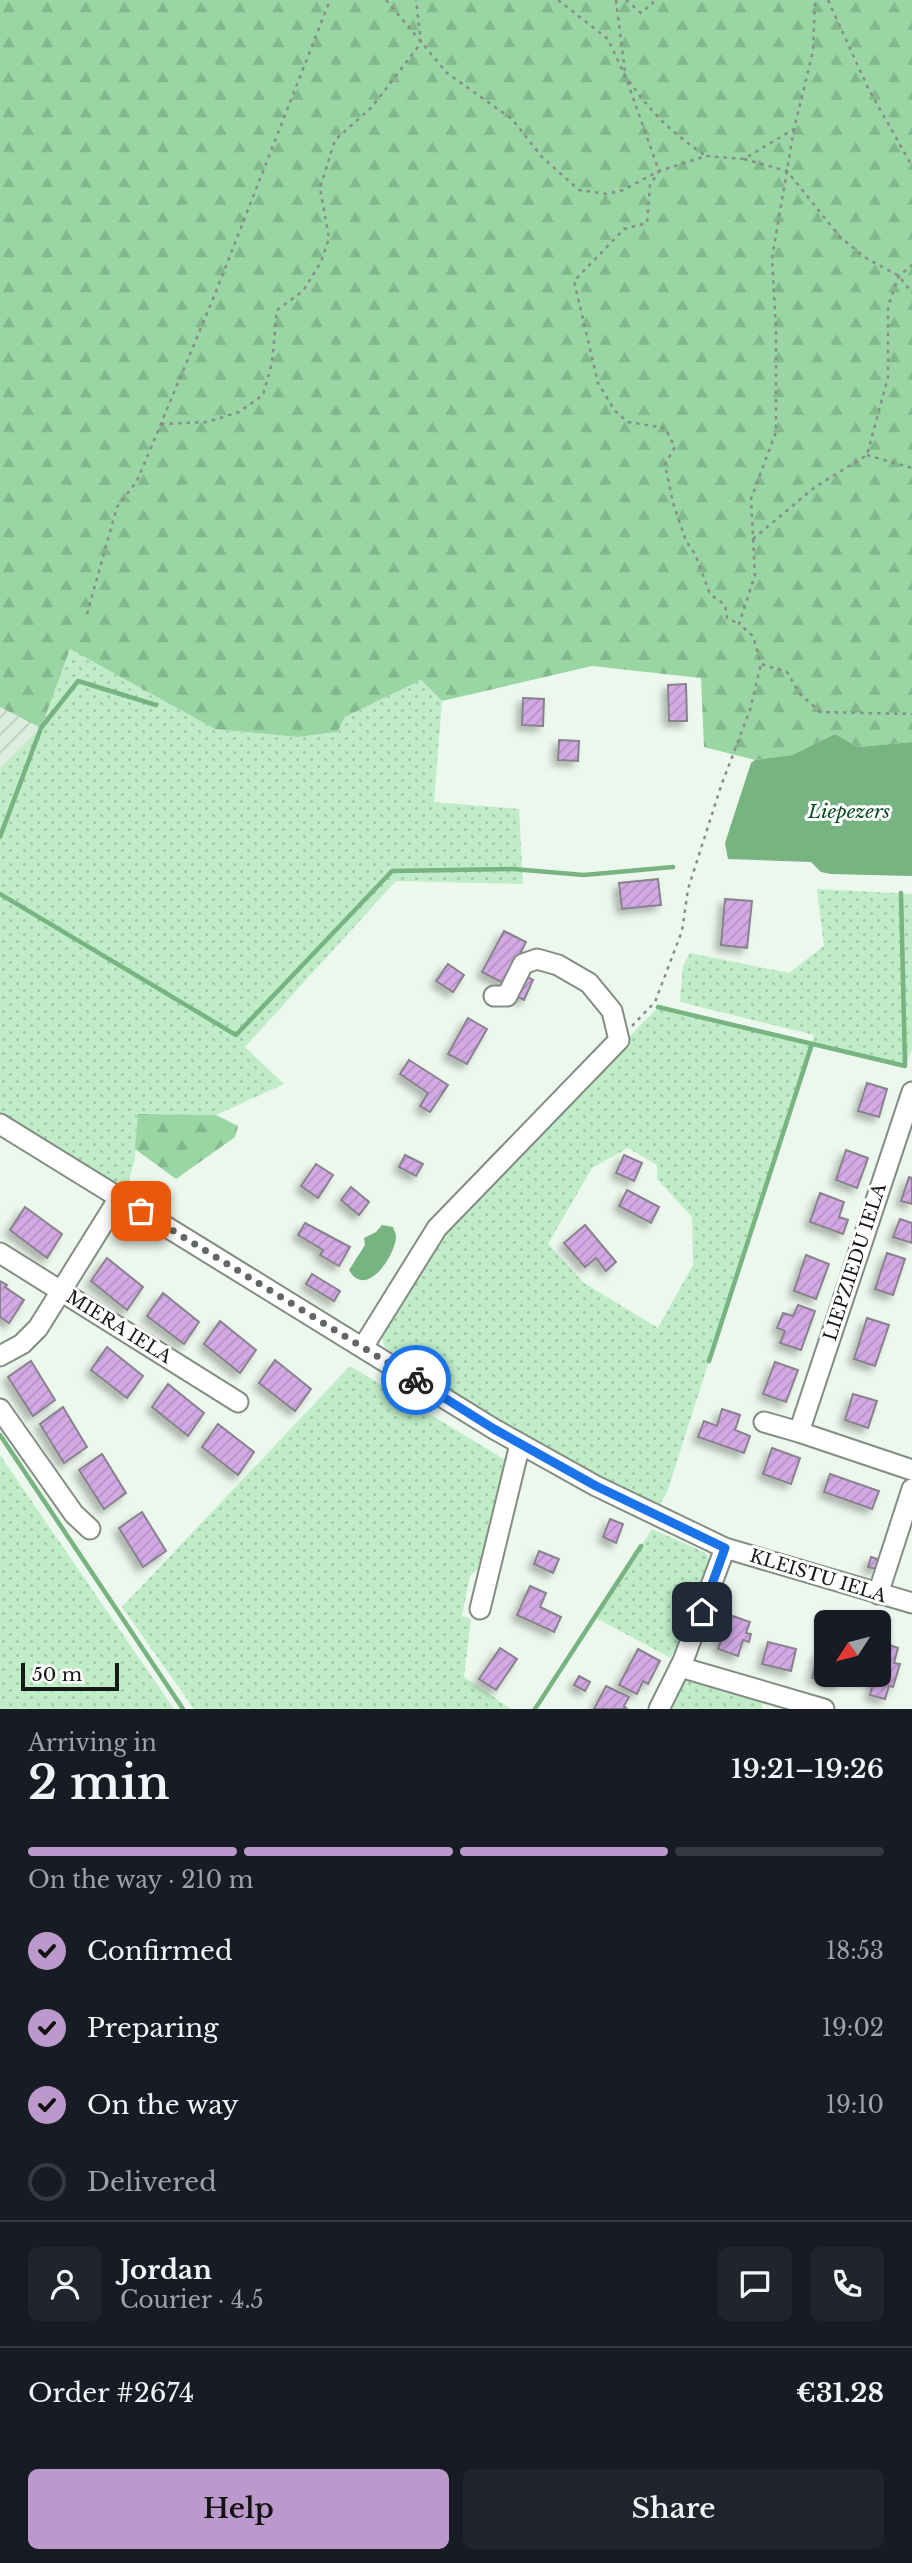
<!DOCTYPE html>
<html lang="en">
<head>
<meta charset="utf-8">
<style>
	:root { --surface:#171b24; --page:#20242c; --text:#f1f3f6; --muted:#9ea1a6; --line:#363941; --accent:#bc99cd }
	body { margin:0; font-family:"Libre Baskerville",serif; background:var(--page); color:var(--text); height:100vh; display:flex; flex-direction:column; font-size:26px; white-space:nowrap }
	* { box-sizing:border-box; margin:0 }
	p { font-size:23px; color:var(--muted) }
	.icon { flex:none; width:38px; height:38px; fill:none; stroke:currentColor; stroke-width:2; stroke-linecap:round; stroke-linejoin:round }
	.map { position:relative; height:1709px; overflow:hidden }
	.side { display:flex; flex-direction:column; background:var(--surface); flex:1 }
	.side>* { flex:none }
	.needle { width:46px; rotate:234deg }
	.tools { position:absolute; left:814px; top:1610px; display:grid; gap:14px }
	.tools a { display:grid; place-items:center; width:77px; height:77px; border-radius:10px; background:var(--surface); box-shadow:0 2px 5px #0004; font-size:35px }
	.scale { position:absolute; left:21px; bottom:18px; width:98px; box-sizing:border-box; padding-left:7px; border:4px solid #161a16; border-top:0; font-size:19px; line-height:24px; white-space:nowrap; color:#161a16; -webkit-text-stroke:5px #fff; paint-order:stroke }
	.pin { position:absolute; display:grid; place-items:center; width:60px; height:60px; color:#fff; margin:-30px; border-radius:14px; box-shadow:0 4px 10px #0006 }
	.courier { position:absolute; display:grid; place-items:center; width:70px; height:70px; margin:-35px; border:5px solid #1a73e8; border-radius:50%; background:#fff; color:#222; box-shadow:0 2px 9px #0007 }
	.head em { font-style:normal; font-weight:600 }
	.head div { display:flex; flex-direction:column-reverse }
	.head { display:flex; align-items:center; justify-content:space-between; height:119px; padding:0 28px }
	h1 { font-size:46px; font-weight:600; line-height:52px }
	.bar { display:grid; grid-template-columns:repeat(4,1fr); gap:10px 7px; align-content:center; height:84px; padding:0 28px }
	.bar i { height:9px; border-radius:5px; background:var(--line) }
	.bar .on { background:var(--accent) }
	.bar p { grid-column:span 4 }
	.line { display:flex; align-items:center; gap:18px; padding:0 28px; border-top:2px solid var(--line) }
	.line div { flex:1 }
	.round { display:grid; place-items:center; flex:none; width:74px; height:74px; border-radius:10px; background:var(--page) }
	ol { padding:0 28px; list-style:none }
	li { display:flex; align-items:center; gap:21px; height:77px }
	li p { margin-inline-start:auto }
	li .icon { padding:7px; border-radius:50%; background:var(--accent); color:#111; stroke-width:4 }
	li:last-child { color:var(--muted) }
	li i { width:38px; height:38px; border:4px solid var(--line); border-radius:50% }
	.action { display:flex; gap:14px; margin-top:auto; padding:14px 28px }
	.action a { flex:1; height:80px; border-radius:10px; background:var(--accent); color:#111; font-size:28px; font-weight:600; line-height:80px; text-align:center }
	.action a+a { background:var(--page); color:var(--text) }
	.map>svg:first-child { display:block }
</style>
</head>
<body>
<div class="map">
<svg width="912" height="1709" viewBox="0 0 912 1709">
	<defs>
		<pattern id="industrial-furrows" width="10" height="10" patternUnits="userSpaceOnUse" patternTransform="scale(1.75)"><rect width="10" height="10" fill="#dcedde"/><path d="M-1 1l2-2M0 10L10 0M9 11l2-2" fill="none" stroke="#bccbbe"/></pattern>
		<pattern id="grass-dots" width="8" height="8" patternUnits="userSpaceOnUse" patternTransform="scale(1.75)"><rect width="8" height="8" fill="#c0edc7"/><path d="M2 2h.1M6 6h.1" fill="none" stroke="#a4cbaa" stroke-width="1.8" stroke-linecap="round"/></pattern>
		<pattern id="forest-firs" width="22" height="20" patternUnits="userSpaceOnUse" patternTransform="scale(1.75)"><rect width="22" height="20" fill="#99d6a3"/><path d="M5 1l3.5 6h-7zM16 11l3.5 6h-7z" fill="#83b78c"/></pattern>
		<pattern id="building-hatch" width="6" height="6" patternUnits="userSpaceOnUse" patternTransform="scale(1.75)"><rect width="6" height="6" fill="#d2a9e5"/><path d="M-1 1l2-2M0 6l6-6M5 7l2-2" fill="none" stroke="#b491c4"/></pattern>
		<filter id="shadow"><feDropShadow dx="-5" dy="5" stdDeviation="3.5" flood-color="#0004"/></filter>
	</defs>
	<rect width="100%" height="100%" fill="#ecf7ed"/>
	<!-- industrial -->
	<polygon fill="url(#industrial-furrows)" points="0,707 41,728 0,769"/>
	<!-- grass -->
	<g fill="url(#grass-dots)" fill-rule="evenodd">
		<polygon points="70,649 215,729 298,737 336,732 345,717 421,680 442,701 434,802 519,809 523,884 396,881 245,1047 284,1084 216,1115 138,1114 135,1159 126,1190 0,1113 0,769 41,728"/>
		<path d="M817,889L912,894V1049L905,1066L812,1044L771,1165L667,1493L657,1508L514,1429L385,1348L380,1331L443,1231L658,1007L812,1044L814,1035L680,1002L683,966L690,953L789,973L824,946ZM628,1148L657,1165V1179L692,1217L693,1265L658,1328L584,1283L548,1244L592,1168Z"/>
		<polygon points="350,1366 507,1461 481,1566 470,1576 462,1616 471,1619 464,1677 511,1709 194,1709 122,1607"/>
		<polygon points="0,1455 174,1709 0,1709"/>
		<polygon points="652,1529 706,1553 711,1564 671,1658 594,1617"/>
		<polygon points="683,1677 763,1697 762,1709 667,1709"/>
	</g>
	<!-- forest -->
	<g fill="url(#forest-firs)">
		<polygon points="0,0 912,0 912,742 858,747 835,734 792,755 755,760 704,747 701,678 592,666 442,701 421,680 345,717 337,732 298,737 215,729 70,649 41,728 0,707"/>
		<polygon points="138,1114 216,1115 238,1126 235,1137 176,1179 135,1149"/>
	</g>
	<!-- water -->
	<g fill="#78b382">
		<polygon points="835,734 858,747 912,742 912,876 831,874 821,872 811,862 728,859 725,843 751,763 755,760 792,755"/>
		<path d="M382,1225L393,1227C394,1230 396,1234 396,1237C395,1256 366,1300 349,1270L365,1245L364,1238L376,1232Z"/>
	</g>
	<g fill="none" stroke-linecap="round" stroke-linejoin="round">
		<!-- stream -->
		<g stroke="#78b382" stroke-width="4.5">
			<polyline points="0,837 41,728 78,681 156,705"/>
			<polyline points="0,894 236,1035 392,871 513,869 584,875 673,867"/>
			<polyline points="658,1007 905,1066 901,893"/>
			<polyline points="709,1361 812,1044"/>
			<polyline points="0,1435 183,1709"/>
			<polyline points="535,1709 641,1546"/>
		</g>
	</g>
	<!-- building -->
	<g fill="url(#building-hatch)" stroke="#88828b" stroke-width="2" filter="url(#shadow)">
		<polygon points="686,684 687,721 669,721 668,685"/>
		<polygon points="523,698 544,699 543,726 522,725"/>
		<polygon points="559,740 579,741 578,761 558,760"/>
		<polygon points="658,879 661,905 622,909 619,883"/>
		<polygon points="725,899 752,901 747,948 721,945"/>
		<polygon points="504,931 526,942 505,984 482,972"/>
		<polygon points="448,964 464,975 453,992 436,981"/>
		<polygon points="524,975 533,980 524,1000 514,995"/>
		<polygon points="468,1018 487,1029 467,1064 448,1054"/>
		<polygon points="409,1060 448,1085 430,1112 420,1106 428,1093 400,1074"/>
		<polygon points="867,1083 887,1089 879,1117 858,1111"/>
		<polygon points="846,1150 868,1158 857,1188 836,1180"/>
		<polygon points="405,1155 423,1164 416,1176 399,1167"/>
		<polygon points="624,1155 642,1163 634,1181 616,1173"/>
		<polygon points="316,1164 333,1175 318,1198 301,1186"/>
		<polygon points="909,1177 912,1178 912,1204 901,1201"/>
		<polygon points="351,1187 369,1202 359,1215 341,1200"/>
		<polygon points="627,1190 659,1207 651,1223 619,1206"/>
		<polygon points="820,1193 844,1202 839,1217 848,1220 843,1234 810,1222"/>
		<polygon points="25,1207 62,1234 47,1258 10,1230"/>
		<polygon points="900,1219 912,1223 912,1243 893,1237"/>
		<polygon points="305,1223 350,1247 339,1266 320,1255 323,1250 298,1235"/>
		<polygon points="585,1225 616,1262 606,1271 596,1258 585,1267 564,1243"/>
		<polygon points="887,1253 905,1259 893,1295 875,1289"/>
		<polygon points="806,1255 829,1264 816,1299 794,1291"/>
		<polygon points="107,1258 143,1287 127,1310 91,1281"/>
		<polygon points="312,1274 340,1291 334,1301 306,1284"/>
		<polygon points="0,1281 7,1285 5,1287 24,1300 9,1323 0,1317"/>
		<polygon points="163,1293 199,1322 184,1344 147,1316"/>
		<polygon points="798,1305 815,1311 801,1350 780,1343 785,1331 777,1328 783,1313 793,1316"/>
		<polygon points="867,1318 889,1325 875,1366 854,1359"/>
		<polygon points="220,1321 256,1350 240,1373 204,1344"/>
		<polygon points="107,1347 143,1376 127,1398 91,1370"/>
		<polygon points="275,1360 311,1389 295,1411 259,1383"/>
		<polygon points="31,1361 55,1400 33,1416 8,1377"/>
		<polygon points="775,1362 798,1370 786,1402 763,1394"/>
		<polygon points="168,1384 204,1413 188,1436 152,1407"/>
		<polygon points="853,1394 877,1401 868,1428 845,1420"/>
		<polygon points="63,1407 87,1447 64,1463 40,1424"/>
		<polygon points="722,1409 740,1415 735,1430 750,1436 744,1453 698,1437 704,1421 717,1426"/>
		<polygon points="218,1424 254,1452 238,1475 202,1447"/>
		<polygon points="772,1448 800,1458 791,1484 763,1474"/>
		<polygon points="102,1454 126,1493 104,1509 79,1470"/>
		<polygon points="830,1474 879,1491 872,1509 824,1492"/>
		<polygon points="142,1512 166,1551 143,1567 119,1528"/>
		<polygon points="610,1519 623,1524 616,1543 603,1537"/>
		<polygon points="539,1551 559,1559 553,1573 534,1564"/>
		<polygon points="871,1557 880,1560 877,1569 868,1567"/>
		<polygon points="530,1586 546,1593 540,1607 561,1617 554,1632 517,1615"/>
		<polygon points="730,1615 750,1622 746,1633 751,1634 749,1642 743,1640 738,1656 718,1649"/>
		<polygon points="768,1642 796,1649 791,1671 762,1664"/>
		<polygon points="884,1643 898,1648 894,1663 900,1664 893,1687 889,1686 885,1699 870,1695 874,1679 869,1678 870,1675 878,1675 878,1657 880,1657"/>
		<polygon points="500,1648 517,1659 496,1690 479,1679"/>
		<polygon points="638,1649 660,1661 648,1684 643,1681 637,1694 619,1685"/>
		<polygon points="818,1652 826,1654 826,1675 842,1675 839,1685 812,1678"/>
		<polygon points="579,1676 590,1682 585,1691 574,1685"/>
		<polygon points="606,1686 629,1697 624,1706 627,1709 594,1709"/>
	</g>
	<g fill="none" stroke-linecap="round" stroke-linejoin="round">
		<!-- minor casing -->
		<g stroke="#838d84" stroke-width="23">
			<g id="minor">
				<polyline points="912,1092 799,1432 912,1470"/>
				<polyline points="0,1124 494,1429 596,1486 725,1548 912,1603"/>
				<polyline points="0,1253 238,1402"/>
				<polyline points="363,1347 437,1228 619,1040 612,1011 589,983 558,965 537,959 523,964 507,996 494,996"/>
				<polyline points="0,1356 22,1344 38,1328 119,1198"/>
				<polyline points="0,1409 74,1514 90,1529"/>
				<polyline points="764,1422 799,1432"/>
				<polyline points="878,1594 912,1489"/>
				<polyline points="480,1609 520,1444"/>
				<polyline points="680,1667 824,1709"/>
				<polyline points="659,1709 683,1661 725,1548"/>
			</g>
		</g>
		<!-- path -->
		<g stroke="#868e87" stroke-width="2.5" stroke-dasharray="3.5 5" stroke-linecap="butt">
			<polyline points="386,0 447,73 512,119 542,157 579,190 607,194 623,190 659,171 706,156 744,159 794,129 813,51 815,0"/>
			<polyline points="558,0 608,39 626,78 659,171 650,185 647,223 624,229 574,281 598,383 615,411 628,422 665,428 675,447 665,464 673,503 686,541 695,554 710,594 725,605 727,618 739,624"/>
			<polyline points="616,0 625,72"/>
			<polyline points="626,0 641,13 653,3 650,0"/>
			<polyline points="828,0 868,88 912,166"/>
			<path d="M629,81C653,115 671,132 706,156"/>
			<polyline points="794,129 772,258 776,330 776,432 751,499 755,575 739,624 753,636 761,664 787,672 799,693 820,712 912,714"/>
			<polyline points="744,159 787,171 840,237 866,258 899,276 912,293"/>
			<polyline points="161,424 207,422 239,412 263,395 272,363 277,310 303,291 321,262 329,238 320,188 335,140 372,107 421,43 416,0"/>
			<polyline points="867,455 912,468"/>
			<polyline points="753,539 815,487 867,455 888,377 888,306 899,276 912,265"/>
			<polyline points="87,614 117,507 137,481 215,294 330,0"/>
			<polyline points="632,1026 655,1002 682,931 688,889 721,786 750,710 761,664"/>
		</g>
		<!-- minor -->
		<use href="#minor" stroke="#fff" stroke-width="19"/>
	</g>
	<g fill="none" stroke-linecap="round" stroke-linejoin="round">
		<!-- done -->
		<polyline stroke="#616761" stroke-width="7" stroke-dasharray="0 12.6" points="141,1211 416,1380"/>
		<!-- route -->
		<polyline stroke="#1a73e8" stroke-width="9" points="416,1380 494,1429 596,1486 725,1548 702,1612"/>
	</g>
	<g text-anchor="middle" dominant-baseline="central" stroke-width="6" stroke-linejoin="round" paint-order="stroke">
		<!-- street labels -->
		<g font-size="18" fill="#161a16" stroke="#fff">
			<text transform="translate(855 1262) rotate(-72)">LIEPZIEDU IELA</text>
			<text transform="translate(119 1327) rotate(32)">MIERA IELA</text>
			<text transform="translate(818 1576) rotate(17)">KLEISTU IELA</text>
		</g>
		<!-- water labels -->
		<g font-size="19" font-style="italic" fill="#064d1f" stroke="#fff">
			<text x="849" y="811">Liepezers</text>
		</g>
	</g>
</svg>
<div class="tools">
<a><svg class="needle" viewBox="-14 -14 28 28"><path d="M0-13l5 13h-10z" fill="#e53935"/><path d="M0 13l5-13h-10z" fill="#9ea1a6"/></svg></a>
</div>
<div class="scale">50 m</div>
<div class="pin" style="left:141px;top:1211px;background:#ea580c"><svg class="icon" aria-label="bag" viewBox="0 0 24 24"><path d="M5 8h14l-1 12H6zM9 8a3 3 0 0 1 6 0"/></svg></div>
<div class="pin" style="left:702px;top:1612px;background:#1f2937"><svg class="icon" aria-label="home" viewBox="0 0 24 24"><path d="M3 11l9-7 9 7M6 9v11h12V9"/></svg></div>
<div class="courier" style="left:416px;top:1380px"><svg class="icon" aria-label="bike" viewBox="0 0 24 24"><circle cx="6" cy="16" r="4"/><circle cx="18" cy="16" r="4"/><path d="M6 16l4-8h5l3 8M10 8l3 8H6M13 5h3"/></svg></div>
</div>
<section class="side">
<div class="head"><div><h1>2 min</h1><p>Arriving in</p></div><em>19:21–19:26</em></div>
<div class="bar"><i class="on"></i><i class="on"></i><i class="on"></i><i></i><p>On the way · 210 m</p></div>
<ol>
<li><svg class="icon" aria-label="check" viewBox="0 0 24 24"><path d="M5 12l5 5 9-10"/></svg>Confirmed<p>18:53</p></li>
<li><svg class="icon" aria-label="check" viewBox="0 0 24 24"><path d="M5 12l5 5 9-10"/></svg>Preparing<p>19:02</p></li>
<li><svg class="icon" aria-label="check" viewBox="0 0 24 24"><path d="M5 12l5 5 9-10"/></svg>On the way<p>19:10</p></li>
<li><i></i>Delivered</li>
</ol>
<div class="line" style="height:126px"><a class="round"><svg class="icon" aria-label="person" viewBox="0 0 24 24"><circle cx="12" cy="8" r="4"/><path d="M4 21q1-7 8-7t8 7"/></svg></a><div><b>Jordan</b><p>Courier · 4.5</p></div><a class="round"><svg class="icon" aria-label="chat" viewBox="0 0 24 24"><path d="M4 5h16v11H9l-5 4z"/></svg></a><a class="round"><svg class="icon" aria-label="phone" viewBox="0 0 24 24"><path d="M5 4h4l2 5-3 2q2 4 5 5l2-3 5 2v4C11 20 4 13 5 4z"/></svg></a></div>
<div class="line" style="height:91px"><div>Order #2674</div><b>€31.28</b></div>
<div class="action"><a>Help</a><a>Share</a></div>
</section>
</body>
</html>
